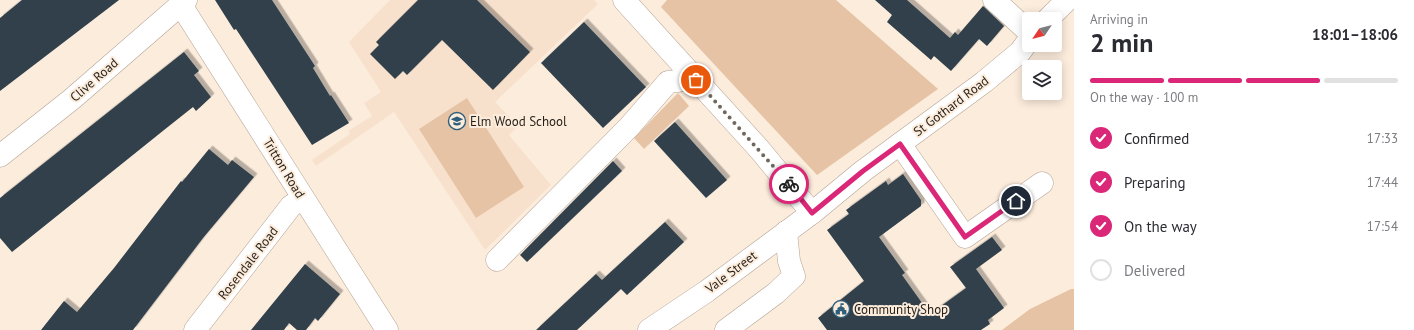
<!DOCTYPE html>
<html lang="en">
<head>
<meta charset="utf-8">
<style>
	:root { --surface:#fff; --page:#f2f2f3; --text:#2b2b33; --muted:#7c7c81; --line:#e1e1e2; --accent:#db2777 }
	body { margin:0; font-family:"PT Sans",sans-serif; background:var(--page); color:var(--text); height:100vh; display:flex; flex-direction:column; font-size:15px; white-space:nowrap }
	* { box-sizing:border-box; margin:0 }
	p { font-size:13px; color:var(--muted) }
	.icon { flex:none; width:22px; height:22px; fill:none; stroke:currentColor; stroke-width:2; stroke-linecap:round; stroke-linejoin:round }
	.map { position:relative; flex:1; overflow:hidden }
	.side { display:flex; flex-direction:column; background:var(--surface); width:340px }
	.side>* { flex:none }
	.needle { width:26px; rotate:235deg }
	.buttons { position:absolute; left:1022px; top:12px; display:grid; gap:8px }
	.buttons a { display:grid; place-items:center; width:40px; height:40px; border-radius:4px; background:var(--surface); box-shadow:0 2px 10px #0003; font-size:20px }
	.pin { position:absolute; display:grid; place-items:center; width:34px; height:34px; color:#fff; margin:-17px; border:2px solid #fff; border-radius:50%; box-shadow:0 1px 4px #0007 }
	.courier { position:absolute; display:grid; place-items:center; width:40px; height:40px; margin:-20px; border:3px solid #db2777; border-radius:50%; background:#fff; color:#222; box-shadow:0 1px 5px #0007 }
	.overview em { font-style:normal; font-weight:700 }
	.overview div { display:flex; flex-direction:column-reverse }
	.overview { display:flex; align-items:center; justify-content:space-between; height:68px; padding:0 16px }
	h1 { font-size:26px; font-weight:700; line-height:30px }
	.bar { display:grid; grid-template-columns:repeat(4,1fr); gap:6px 4px; align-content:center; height:48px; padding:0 16px }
	.bar i { height:5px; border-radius:3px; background:var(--line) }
	.bar .current { background:var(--accent) }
	.bar p { grid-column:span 4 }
	ol { padding:0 16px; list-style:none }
	li { display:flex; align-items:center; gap:12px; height:44px }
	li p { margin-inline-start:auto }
	li .icon { padding:4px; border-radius:50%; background:var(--accent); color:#fff; stroke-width:4 }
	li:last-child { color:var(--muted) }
	li i { width:22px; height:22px; border:2px solid var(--line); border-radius:50% }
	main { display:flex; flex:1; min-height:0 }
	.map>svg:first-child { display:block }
</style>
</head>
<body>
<main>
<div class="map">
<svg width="1074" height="330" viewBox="0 0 1074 330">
	<defs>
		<filter id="shadow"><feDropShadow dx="3.5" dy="-3.5" stdDeviation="0" flood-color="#0004"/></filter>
	</defs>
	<rect width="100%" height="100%" fill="#fcecdc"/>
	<!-- built -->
	<polygon fill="#f8e1cc" points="390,0 594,0 598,4 495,102 518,126 509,135 551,185 485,250 394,112 316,166 312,160 350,134 348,131 372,116 364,103 381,92 349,42"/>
	<!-- green -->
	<g fill="#e5c3a4">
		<polygon points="667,0 836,0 938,89 817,175 661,7"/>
		<polygon points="678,93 689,106 644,149 634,138"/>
		<polygon points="467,98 524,187 476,218 419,129"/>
		<polygon points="1071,289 1074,289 1074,330 1002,330 1030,309"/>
	</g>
	<!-- building -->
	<g fill="#31404b" filter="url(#shadow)">
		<polygon points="22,0 119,0 0,91 0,18"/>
		<polygon points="215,0 272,0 315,66 313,68 330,96 331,95 349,123 312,145 236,29 234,30"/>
		<polygon points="418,0 477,0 530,52 493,90 442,40 407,75 403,71 395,79 370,54 379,45 376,42"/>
		<polygon points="875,0 907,0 950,38 955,32 958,35 983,6 1004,26 987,46 979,39 951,71 934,56 931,60 887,22 892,15"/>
		<polygon points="584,22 646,87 603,128 541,63"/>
		<polygon points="184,52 199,71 194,75 211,97 196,111 193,107 164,130 12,252 0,238 0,198"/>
		<polygon points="675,122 727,180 706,198 654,141"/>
		<polygon points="209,149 228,165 232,160 254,177 203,238 133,330 41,330 64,301 77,312 114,268 181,181 182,182"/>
		<polygon points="613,161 622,171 527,262 520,255"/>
		<polygon points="903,174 921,200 921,206 879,237 905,273 902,275 930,314 966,288 950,267 992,237 1002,250 976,269 1004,308 988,320 990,324 981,330 827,330 818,318 864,281 827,230 849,214 846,210 886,181 888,185"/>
		<polygon points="665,222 684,242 627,295 621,289 577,330 536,330 596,274 602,280"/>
		<polygon points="305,264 340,294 318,321 315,318 306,330 297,330 289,323 284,330 251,330"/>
	</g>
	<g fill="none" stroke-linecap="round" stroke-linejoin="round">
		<!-- minor casing -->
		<g stroke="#b3a395" stroke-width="23">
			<g id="minor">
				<polyline points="624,0 760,150 812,213"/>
				<polyline points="994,0 1029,32"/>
				<polyline points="181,5 387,330"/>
				<polyline points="1048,19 1067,0"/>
				<polyline points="900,144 965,237 1042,183"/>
				<polyline points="0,156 72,99 186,0"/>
				<polyline points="497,260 629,127 668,82 678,81 688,71"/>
				<polyline points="195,330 291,206 302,199"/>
				<polyline points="649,330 707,291 812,213 863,171 984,82 1020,52 1029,40"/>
				<polyline points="726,330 776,293 794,276 789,261 786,232"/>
			</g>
		</g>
		<!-- minor -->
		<use href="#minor" stroke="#fff" stroke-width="22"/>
	</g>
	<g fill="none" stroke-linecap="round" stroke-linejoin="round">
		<!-- done -->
		<polyline stroke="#70675d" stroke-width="4" stroke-dasharray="0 7.2" points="696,80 789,184"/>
		<!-- route -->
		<polyline stroke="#db2777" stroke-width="5" points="789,184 812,213 863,171 900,144 965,237 1016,201"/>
	</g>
	<!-- icons -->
	<defs>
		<g id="school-ring" transform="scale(0.9)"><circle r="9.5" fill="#fcecdc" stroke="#2d5e7c" stroke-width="1.5"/><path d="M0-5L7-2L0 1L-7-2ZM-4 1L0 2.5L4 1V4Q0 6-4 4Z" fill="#2d5e7c"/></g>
		<g id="civic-ring" transform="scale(0.9)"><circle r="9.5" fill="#fcecdc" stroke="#2d5e7c" stroke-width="1.5"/><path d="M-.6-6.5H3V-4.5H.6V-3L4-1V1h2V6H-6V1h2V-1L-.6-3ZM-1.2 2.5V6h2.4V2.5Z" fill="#2d5e7c"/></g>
	</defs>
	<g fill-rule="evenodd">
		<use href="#school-ring" x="457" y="121"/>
		<use href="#civic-ring" x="841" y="309"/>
	</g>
	<g text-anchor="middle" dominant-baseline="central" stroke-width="4" stroke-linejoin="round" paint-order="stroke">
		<!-- street labels -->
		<g font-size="13" fill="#251f19" stroke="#fcecdc">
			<text transform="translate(94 80) rotate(-41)">Clive Road</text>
			<text transform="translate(951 106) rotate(-37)">St Gothard Road</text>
			<text transform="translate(284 168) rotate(59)">Tritton Road</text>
			<text transform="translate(248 263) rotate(-52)">Rosendale Road</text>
			<text transform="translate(731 272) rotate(-37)">Vale Street</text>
		</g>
		<!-- poi labels -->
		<g font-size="13" fill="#251f19" stroke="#fcecdc" text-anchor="start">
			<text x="470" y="121">Elm Wood School</text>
			<text x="854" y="309">Community Shop</text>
		</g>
	</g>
</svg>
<div class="buttons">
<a><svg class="needle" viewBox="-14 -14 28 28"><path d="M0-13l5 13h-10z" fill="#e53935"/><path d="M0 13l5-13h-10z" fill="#7c7c81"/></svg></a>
<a><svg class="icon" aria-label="layers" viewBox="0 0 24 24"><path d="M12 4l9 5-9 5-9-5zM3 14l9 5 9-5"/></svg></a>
</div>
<div class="pin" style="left:696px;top:80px;background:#ea580c"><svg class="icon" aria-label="bag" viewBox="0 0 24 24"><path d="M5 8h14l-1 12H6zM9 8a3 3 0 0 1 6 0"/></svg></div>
<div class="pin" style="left:1016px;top:201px;background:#1f2937"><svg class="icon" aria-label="home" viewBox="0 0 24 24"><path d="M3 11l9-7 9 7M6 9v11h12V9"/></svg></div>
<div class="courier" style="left:789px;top:184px"><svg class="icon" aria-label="bike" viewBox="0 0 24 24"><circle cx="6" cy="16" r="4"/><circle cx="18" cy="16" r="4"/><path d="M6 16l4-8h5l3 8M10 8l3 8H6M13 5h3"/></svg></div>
</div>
<section class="side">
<div class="overview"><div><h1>2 min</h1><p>Arriving in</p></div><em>18:01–18:06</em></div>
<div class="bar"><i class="current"></i><i class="current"></i><i class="current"></i><i></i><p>On the way · 100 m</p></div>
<ol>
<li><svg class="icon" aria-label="check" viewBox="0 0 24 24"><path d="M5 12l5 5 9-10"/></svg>Confirmed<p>17:33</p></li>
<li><svg class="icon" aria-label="check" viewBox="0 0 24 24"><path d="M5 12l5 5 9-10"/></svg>Preparing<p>17:44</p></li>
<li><svg class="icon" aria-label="check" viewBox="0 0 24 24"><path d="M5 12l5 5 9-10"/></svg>On the way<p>17:54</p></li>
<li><i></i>Delivered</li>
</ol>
</section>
</main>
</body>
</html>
